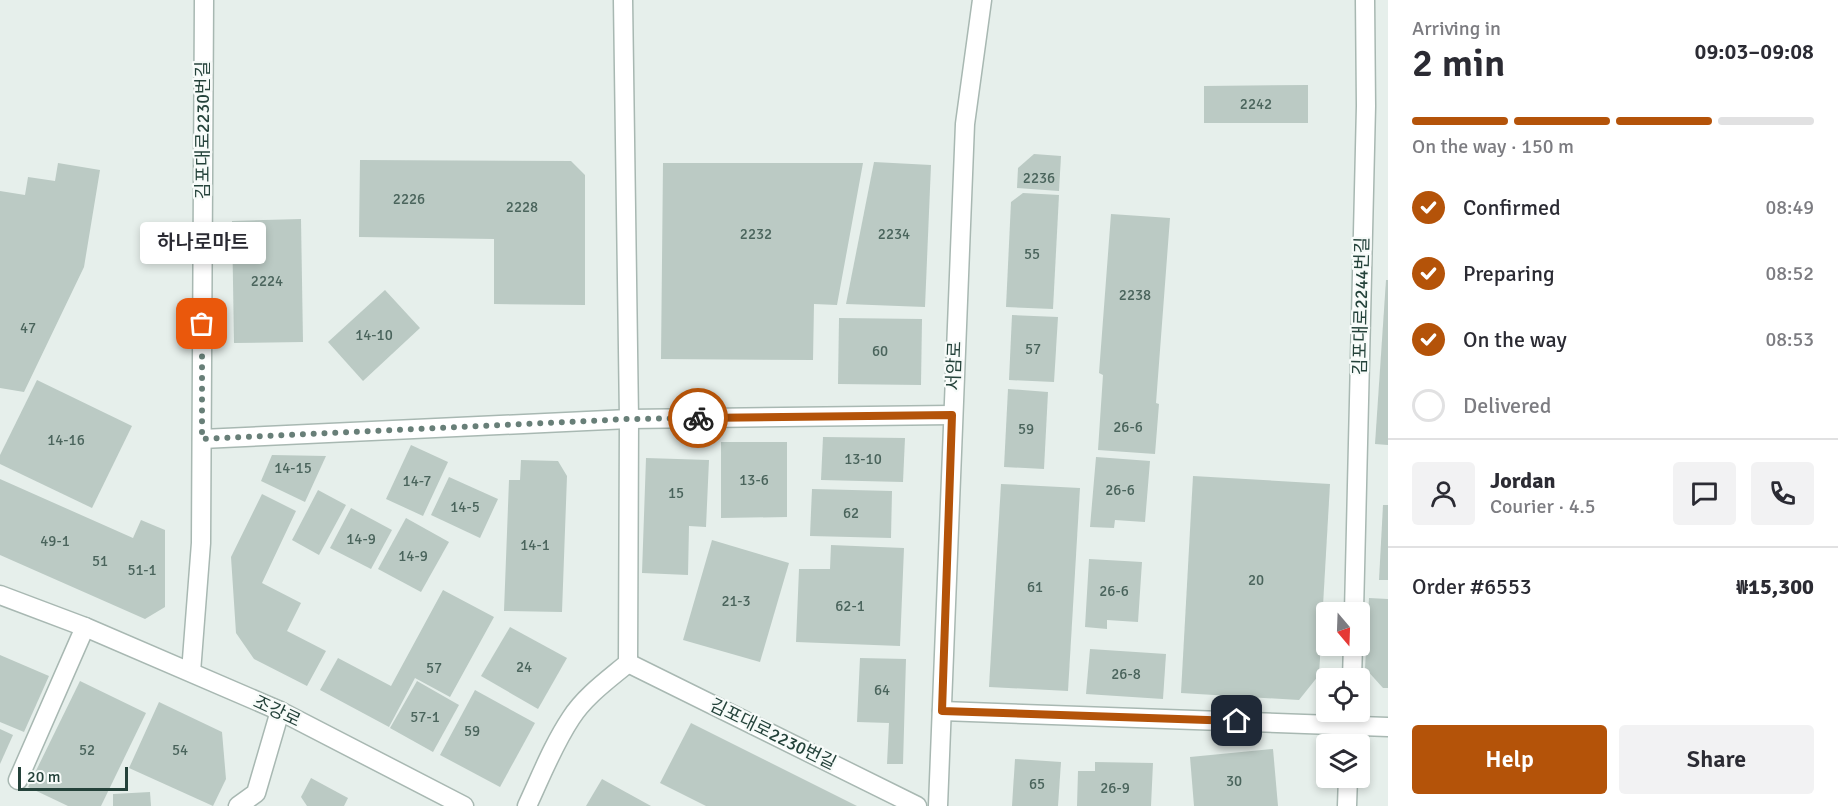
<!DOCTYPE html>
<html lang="en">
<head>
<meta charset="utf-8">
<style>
	:root { --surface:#fff; --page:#f2f2f3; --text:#2b2b33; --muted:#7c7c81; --line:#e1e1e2; --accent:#b45309 }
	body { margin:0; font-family:Signika,"Noto Sans KR",sans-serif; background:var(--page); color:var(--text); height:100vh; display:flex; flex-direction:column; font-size:22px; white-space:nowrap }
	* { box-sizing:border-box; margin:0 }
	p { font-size:20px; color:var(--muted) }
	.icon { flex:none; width:33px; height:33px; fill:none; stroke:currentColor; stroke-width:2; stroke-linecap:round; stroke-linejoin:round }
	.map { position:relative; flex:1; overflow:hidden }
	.details { display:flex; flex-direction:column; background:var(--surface); width:450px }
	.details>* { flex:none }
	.needle { width:39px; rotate:161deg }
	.fabs { position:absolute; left:1316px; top:602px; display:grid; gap:12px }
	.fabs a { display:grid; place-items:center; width:54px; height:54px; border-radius:6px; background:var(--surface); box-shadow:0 3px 9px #0003; font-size:30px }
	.scale { position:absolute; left:18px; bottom:15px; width:110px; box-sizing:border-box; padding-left:6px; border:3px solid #24423a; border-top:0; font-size:16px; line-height:21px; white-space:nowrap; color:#24423a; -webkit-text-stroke:4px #f7fbf9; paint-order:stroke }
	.pin { position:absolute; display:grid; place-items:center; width:51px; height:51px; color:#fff; margin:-26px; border-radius:12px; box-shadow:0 3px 9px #0006 }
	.courier { position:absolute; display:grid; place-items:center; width:60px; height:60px; margin:-30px; border:4px solid #b45309; border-radius:50%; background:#fff; color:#222; box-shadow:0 2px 8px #0007 }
	.bubble { position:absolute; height:42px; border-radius:6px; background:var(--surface); box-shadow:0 3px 9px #0003; font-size:20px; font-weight:600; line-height:42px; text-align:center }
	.summary em { font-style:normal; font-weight:600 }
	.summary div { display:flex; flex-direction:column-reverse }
	.summary { display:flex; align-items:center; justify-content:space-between; height:102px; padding:0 24px }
	h1 { font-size:39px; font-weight:600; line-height:45px }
	.bar { display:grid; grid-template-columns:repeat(4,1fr); gap:9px 6px; align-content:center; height:72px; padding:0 24px }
	.bar i { height:8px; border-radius:4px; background:var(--line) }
	.bar .current { background:var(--accent) }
	.bar p { grid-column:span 4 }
	.line { display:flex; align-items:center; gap:15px; padding:0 24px; border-top:2px solid var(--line) }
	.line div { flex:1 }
	.round { display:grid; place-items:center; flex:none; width:63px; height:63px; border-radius:6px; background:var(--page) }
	ol { padding:0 24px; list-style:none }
	li { display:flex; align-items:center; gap:18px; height:66px }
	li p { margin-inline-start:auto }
	li .icon { padding:6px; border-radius:50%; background:var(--accent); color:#fff; stroke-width:4 }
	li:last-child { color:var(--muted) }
	li i { width:33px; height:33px; border:3px solid var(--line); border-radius:50% }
	.cta { display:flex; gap:12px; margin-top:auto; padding:12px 24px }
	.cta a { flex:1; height:69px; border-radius:6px; background:var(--accent); color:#fff; font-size:24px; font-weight:600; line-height:69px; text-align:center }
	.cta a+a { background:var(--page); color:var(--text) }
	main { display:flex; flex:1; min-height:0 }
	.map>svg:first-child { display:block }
</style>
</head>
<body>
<main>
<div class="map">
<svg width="1388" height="806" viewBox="0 0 1388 806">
	<rect width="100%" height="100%" fill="#e6efeb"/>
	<!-- building -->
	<g fill="#bbcac4">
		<polygon points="1308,85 1308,123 1204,123 1204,86"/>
		<polygon points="1034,154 1061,156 1059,191 1017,188 1018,168"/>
		<polygon points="360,160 571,161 585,175 585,305 494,304 494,239 359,237"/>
		<polygon points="874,162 931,165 925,307 846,304"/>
		<polygon points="58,163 100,170 84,267 24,392 0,388 0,191 25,195 28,177 55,181"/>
		<polygon points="663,163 863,163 837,305 814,304 813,360 661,359"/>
		<polygon points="1023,193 1059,195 1053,309 1006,307 1011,202"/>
		<polygon points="1111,214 1170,218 1156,403 1159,404 1155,454 1098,450 1103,375 1099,373"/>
		<polygon points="301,219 303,342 234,343 232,221"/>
		<polygon points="1386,280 1388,280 1388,445 1375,444"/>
		<polygon points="385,290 420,328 363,381 328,342"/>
		<polygon points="1012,315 1058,317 1054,382 1009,380"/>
		<polygon points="839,318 922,319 921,385 838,384"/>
		<polygon points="37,380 132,426 92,508 0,464 0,455"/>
		<polygon points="1008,389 1048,392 1044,469 1004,467"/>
		<polygon points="823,437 905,438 903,482 821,480"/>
		<polygon points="721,442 787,442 787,517 721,518"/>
		<polygon points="411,445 448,462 423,516 386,499"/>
		<polygon points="272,455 326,456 305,502 261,481"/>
		<polygon points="1096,457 1150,461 1145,522 1115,520 1114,528 1090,527"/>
		<polygon points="646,458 709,460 706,527 689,526 688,575 642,573"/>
		<polygon points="521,460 558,461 567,476 562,612 504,611 509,480 520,480"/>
		<polygon points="1193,476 1330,484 1319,675 1299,700 1181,693"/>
		<polygon points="449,477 498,499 480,538 431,515"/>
		<polygon points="0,479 133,538 141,520 165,530 165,607 145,619 0,555"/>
		<polygon points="1001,484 1080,488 1068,691 989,687"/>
		<polygon points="812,489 892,491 891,538 810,536"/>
		<polygon points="318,490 346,505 319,555 292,540"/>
		<polygon points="262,494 296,511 262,583 301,603 287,631 326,651 307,686 254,659 236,633 231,557"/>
		<polygon points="1383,505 1388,505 1388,580 1379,580"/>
		<polygon points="351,508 392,530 371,569 330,548"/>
		<polygon points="406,518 449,542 421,592 378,569"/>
		<polygon points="712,540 789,563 760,662 683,640"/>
		<polygon points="831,545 904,548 900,646 796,642 799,569 830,569"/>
		<polygon points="1089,559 1142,562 1138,622 1107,620 1107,629 1085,627"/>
		<polygon points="443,590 494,617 450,697 415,678 389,727 320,690 338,658 391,686"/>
		<polygon points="1369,598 1388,599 1388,688 1383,688 1365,668"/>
		<polygon points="510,627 567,658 538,709 481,676"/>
		<polygon points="1090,649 1166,654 1163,699 1086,694"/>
		<polygon points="0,655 49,676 24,732 0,722"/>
		<polygon points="860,658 906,659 903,764 887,764 889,723 857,722"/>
		<polygon points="80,681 146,713 101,806 68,806 28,787"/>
		<polygon points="417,681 459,705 433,752 390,728"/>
		<polygon points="475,690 535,723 500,787 440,755"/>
		<polygon points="159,702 222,732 226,779 213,806 129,768"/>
		<polygon points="691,723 857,806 706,806 660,783"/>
		<polygon points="0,729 13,735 0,764"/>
		<polygon points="1273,749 1278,806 1194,806 1190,757"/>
		<polygon points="1015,759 1061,762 1058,806 1012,806"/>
		<polygon points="1095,762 1153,763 1151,806 1077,806 1078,771 1095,771"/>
		<polygon points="311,778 348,798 344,806 307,806 301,797"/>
		<polygon points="602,779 651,806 586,806"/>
		<polygon points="150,792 151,806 113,806 113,794"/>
	</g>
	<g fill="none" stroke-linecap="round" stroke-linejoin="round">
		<!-- service casing -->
		<g stroke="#a8b8b2" stroke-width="21">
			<g id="service">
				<polyline points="202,439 629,419 952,415"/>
				<polyline points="628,663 917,806"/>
				<polyline points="942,711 1388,727"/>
				<polyline points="18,780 85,627"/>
			</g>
		</g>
		<!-- minor casing -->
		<g stroke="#a8b8b2" stroke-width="21">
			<g id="minor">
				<polyline points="1354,612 1366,106 1365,0"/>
				<polyline points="191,672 201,543 204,0"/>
				<polyline points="1352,678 1353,645"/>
				<polyline points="1350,744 1351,711"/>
				<polyline points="238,806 256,793 280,711"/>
				<path d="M527,806C541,776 553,745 571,718C585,696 609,679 628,663L629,419L623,0"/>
				<polyline points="1347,806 1348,777"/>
			</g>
		</g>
		<!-- tertiary casing -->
		<g stroke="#a8b8b2" stroke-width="21">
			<g id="tertiary">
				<polyline points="0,595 85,627 280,711 464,806"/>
				<polyline points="938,806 965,124 982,0"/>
			</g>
		</g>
		<!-- service -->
		<use href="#service" stroke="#fff" stroke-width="18"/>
		<!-- minor -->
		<use href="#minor" stroke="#fff" stroke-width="18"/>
		<!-- tertiary -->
		<use href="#tertiary" stroke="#fff" stroke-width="18"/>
	</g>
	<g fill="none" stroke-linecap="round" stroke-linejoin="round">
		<!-- done -->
		<polyline stroke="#687f78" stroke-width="6" stroke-dasharray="0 10.8" points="202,324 202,439 629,419 698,418"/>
		<!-- route -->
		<polyline stroke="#b45309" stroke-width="8" points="698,418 952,415 942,711 1237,721"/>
	</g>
	<g text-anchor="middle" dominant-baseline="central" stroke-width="4.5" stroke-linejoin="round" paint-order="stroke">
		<!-- number labels -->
		<g font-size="15" fill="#4a645c">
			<text x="1256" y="104">2242</text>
			<text x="1039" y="178">2236</text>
			<text x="409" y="199">2226</text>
			<text x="522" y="207">2228</text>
			<text x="756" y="234">2232</text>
			<text x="894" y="234">2234</text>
			<text x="1032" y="254">55</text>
			<text x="267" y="281">2224</text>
			<text x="1135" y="295">2238</text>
			<text x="28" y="328">47</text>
			<text x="374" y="335">14-10</text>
			<text x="1033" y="349">57</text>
			<text x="880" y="351">60</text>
			<text x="1128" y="427">26-6</text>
			<text x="1026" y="429">59</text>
			<text x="66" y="440">14-16</text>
			<text x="863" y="459">13-10</text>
			<text x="293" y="468">14-15</text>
			<text x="754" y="480">13-6</text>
			<text x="417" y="481">14-7</text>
			<text x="1120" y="490">26-6</text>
			<text x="676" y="493">15</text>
			<text x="465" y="507">14-5</text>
			<text x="851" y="513">62</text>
			<text x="361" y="539">14-9</text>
			<text x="55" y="541">49-1</text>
			<text x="535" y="545">14-1</text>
			<text x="413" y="556">14-9</text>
			<text x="100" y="561">51</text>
			<text x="142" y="570">51-1</text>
			<text x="1256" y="580">20</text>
			<text x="1035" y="587">61</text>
			<text x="1114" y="591">26-6</text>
			<text x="736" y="601">21-3</text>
			<text x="850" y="606">62-1</text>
			<text x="524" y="667">24</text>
			<text x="434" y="668">57</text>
			<text x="1126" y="674">26-8</text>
			<text x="882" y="690">64</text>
			<text x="425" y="717">57-1</text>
			<text x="472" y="731">59</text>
			<text x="87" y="750">52</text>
			<text x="180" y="750">54</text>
			<text x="1234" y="781">30</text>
			<text x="1037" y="784">65</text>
			<text x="1115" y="788">26-9</text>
		</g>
		<!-- street labels -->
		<g font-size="18" fill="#24423a" stroke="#f7fbf9">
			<text transform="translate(203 130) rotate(-90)">김포대로2230번길</text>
			<text transform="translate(1361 306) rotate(-89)">김포대로2244번길</text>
			<text transform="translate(954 366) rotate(-88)">서암로</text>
			<text transform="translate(277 711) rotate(25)">조강로</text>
			<text transform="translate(773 734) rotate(26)">김포대로2230번길</text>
		</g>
	</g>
</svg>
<div class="fabs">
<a><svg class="needle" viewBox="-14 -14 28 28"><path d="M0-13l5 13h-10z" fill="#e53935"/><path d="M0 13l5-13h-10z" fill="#7c7c81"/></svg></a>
<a><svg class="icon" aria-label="locate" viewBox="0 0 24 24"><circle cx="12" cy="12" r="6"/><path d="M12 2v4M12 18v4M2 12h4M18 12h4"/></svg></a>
<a><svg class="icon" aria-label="layers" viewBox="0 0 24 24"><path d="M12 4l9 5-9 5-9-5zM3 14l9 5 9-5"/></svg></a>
</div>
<div class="scale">20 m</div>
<div class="pin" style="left:202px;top:324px;background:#ea580c"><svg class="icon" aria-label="bag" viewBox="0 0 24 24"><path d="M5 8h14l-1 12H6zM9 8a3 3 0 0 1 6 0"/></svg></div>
<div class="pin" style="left:1237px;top:721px;background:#1f2937"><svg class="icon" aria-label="home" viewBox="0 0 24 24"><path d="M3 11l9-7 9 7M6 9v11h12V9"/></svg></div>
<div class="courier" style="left:698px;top:418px"><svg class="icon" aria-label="bike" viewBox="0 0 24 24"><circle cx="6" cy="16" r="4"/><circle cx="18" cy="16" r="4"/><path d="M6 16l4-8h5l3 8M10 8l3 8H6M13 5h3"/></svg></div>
<div class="bubble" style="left:140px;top:222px;width:126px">하나로마트</div>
</div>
<section class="details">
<div class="summary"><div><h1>2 min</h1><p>Arriving in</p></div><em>09:03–09:08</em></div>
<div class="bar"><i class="current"></i><i class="current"></i><i class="current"></i><i></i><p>On the way · 150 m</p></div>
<ol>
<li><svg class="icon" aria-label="check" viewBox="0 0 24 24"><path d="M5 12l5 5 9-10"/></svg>Confirmed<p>08:49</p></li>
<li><svg class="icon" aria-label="check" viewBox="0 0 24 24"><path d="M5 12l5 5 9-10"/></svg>Preparing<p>08:52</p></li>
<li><svg class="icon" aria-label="check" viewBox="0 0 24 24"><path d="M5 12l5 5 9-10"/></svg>On the way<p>08:53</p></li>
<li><i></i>Delivered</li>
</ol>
<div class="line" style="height:108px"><a class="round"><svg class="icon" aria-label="person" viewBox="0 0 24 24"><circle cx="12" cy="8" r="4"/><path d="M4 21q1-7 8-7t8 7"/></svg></a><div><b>Jordan</b><p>Courier · 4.5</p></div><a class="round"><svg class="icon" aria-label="chat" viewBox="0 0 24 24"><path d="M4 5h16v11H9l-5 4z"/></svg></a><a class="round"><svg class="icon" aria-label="phone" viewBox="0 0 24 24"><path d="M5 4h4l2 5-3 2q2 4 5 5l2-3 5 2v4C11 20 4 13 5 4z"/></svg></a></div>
<div class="line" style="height:78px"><div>Order #6553</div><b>₩15,300</b></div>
<div class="cta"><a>Help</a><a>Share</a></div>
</section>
</main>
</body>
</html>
